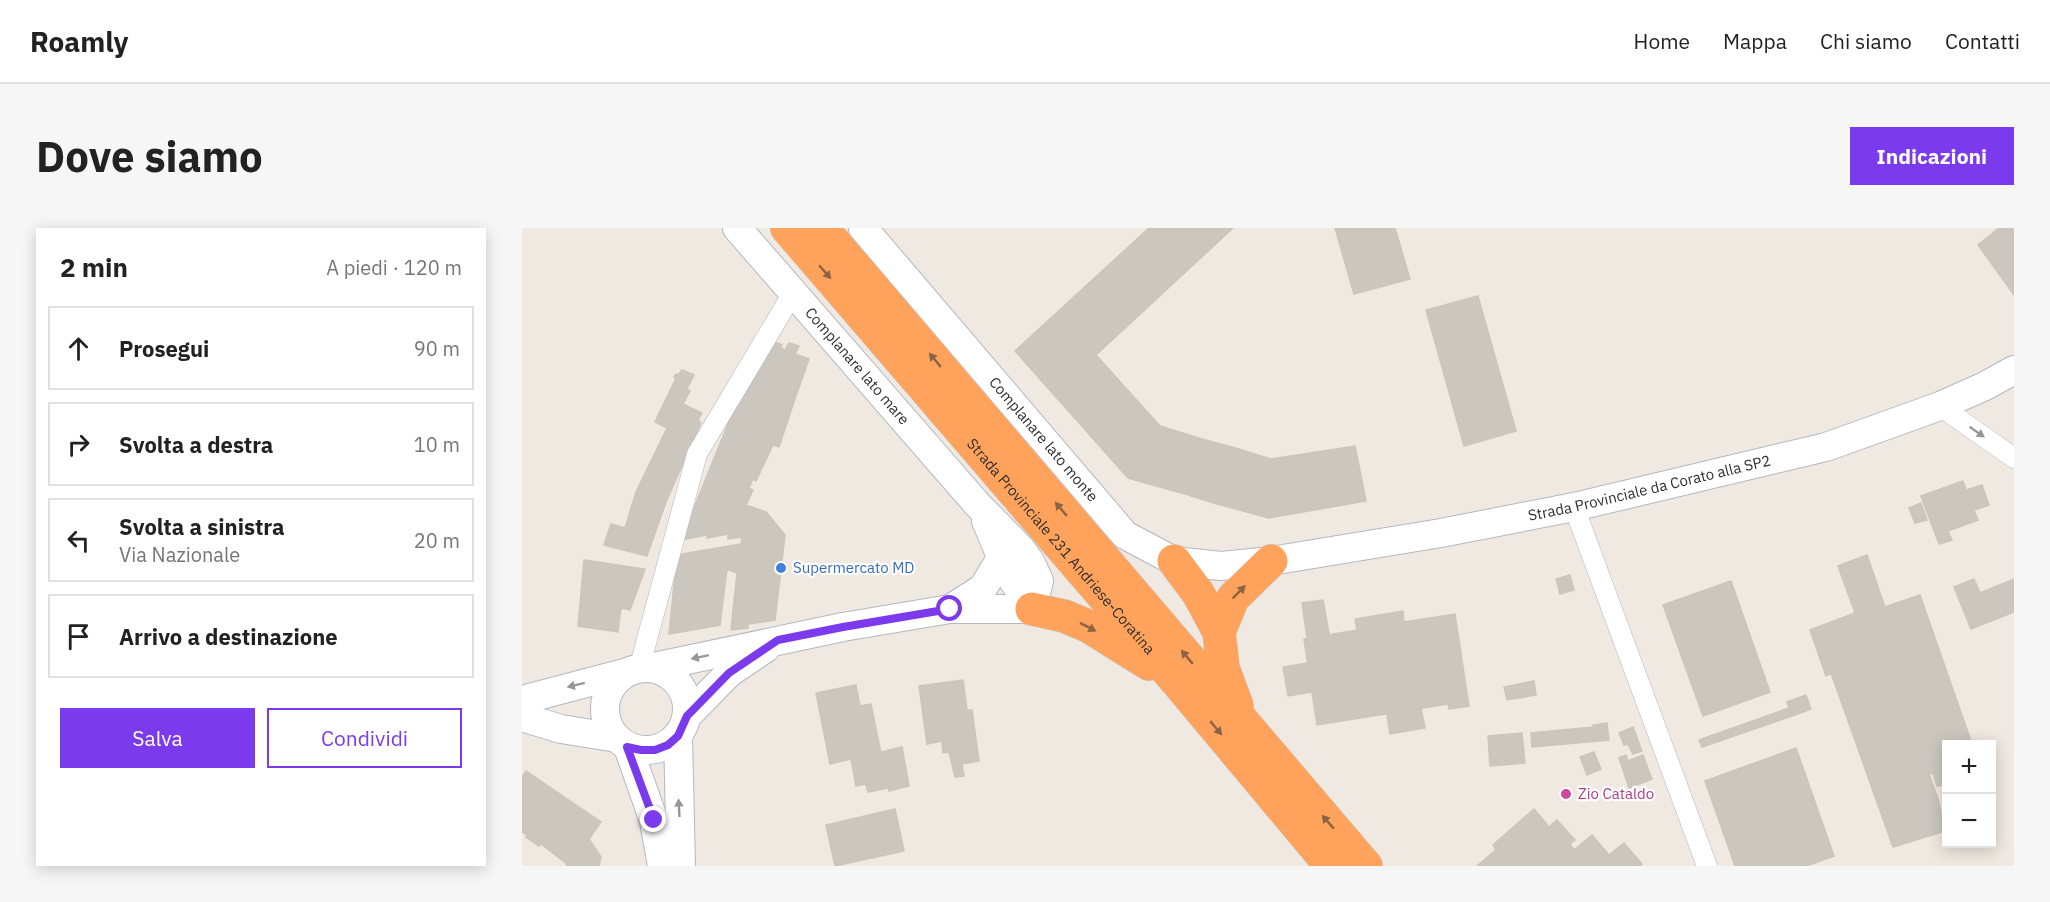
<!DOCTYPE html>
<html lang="it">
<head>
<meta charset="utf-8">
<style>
  body { margin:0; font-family:"IBM Plex Sans",sans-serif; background:#f6f6f6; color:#222 }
  .controls { position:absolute; right:18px; bottom:18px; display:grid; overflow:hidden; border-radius:0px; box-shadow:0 3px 15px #0003 }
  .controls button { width:54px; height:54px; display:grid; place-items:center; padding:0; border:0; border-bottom:2px solid #e0e0e0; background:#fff; color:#222; font:30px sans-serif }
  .stop { position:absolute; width:18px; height:18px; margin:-14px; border:4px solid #7c3aed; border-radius:50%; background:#fff }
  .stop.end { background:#7c3aed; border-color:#fff; box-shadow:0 2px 6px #0008 }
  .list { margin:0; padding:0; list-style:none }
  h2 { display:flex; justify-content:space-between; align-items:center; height:78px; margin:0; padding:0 24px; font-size:26px }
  h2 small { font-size:20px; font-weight:400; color:#767676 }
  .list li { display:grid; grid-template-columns:39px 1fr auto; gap:18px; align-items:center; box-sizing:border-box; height:84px; margin:0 12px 12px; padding:0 12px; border:2px solid #e0e0e0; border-radius:0px }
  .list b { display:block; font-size:22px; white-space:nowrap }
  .list p { margin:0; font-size:20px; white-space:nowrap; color:#767676 }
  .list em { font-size:20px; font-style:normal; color:#767676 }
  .actions { display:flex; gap:12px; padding:18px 24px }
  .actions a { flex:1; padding:14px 0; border:2px solid #7c3aed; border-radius:0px; text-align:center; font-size:21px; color:#7c3aed }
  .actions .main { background:#7c3aed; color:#fff }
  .icon { flex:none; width:33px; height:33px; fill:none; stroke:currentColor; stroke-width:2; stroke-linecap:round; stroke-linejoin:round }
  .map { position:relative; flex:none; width:1492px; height:638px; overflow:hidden; border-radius:0px }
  header { display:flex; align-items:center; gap:36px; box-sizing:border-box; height:84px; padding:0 30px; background:#fff; border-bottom:2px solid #e0e0e0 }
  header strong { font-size:28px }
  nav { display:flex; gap:33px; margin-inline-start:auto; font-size:21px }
  .intro { display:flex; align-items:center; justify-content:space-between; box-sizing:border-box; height:144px; padding:0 36px }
  h1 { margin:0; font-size:42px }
  .button { padding:15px 27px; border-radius:0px; background:#7c3aed; color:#fff; font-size:21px; font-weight:700 }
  main { display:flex; gap:36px; padding:0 36px }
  aside { flex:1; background:#fff; border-radius:0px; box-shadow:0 3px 15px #0003 }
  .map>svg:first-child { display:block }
  .building { fill:#cbc7bf; stroke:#cbc5ba; stroke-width:1.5 }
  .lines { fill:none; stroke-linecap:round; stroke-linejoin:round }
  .street-casing { stroke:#b4b7c1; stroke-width:21 }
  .secondary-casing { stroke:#b4b7c1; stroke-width:30 }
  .highway-casing { stroke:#c9c9c9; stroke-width:34 }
  .street { stroke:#fff; stroke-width:20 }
  .secondary { stroke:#fff; stroke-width:28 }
  .highway { stroke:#ffa35c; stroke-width:33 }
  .oneway { fill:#8c6343 }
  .oneway2 { fill:#969696 }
  .route { stroke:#7c3aed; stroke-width:8 }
  .shop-dot { fill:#3f7fe0; stroke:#fff; stroke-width:2 }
  .hotel-dot { fill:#d1479c; stroke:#fff; stroke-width:2 }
  .labels { text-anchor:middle; stroke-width:4.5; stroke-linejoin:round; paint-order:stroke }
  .street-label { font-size:15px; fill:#2e2e2e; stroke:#fff }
  .shop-label { font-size:15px; fill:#366cbe; stroke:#fff; text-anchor:start }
  .hotel-label { font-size:15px; fill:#b23c85; stroke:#fff; text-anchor:start }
</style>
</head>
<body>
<header>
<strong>Roamly</strong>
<nav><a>Home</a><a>Mappa</a><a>Chi siamo</a><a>Contatti</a></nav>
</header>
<div class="intro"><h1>Dove siamo</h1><a class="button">Indicazioni</a></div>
<main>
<aside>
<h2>2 min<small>A piedi · 120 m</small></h2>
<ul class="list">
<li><svg class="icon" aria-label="ahead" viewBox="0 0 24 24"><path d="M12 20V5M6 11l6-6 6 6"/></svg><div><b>Prosegui</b></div><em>90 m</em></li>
<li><svg class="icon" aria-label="right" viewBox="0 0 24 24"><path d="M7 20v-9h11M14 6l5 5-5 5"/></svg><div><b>Svolta a destra</b></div><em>10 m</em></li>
<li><svg class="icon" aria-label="left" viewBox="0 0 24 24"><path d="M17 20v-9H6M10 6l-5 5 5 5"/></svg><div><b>Svolta a sinistra</b><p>Via Nazionale</p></div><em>20 m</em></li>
<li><svg class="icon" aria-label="arrive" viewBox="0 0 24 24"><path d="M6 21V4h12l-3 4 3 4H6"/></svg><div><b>Arrivo a destinazione</b></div></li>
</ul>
<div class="actions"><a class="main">Salva</a><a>Condividi</a></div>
</aside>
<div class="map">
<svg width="1492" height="638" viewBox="0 0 1492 638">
  <rect width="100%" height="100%" fill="#efe9e1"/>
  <!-- building -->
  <path class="building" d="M627 0H711L574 127 638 198 680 211 663 266 606 250 493 123Z
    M813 0H873L888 51 832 66Z
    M1477 0H1492V67L1456 17Z
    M956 68 994 203 942 218 904 82Z
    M250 113 260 117 259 120 263 122 267 115 277 118 273 126 287 131 274 168 261 163 243 214 251 217 234 253 231 251 227 260 231 262 224 277 244 284 263 307 253 392 226 396V400L209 402 215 345 205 341 198 397 147 406 155 327 219 316 220 309 206 311V306L185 310V307L159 312 206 196Z
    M160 142 172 147 165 161 168 163 161 176 180 185 176 192 179 195 144 274 125 328 82 317 89 296 103 300 114 264 145 200 133 194 154 150 152 149 154 146 156 147Z
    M261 163 274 168 257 219 243 214Z
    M680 211 710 219 695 276 663 266Z
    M833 218 844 273 747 290 695 276 710 219 749 231Z
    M1441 253 1444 262 1460 257 1467 277 1452 282 1456 292 1426 303 1430 312 1417 316 1399 268Z
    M1399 275 1405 292 1393 295 1387 280Z
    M1345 327 1363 379 1398 367 1450 516H1424V557L1415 558 1411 545 1407 546 1416 571 1423 603 1371 619 1309 445 1304 448 1288 402 1333 385 1316 338Z
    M62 332 123 341 108 382 99 380 96 404 56 398Z
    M1048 347 1052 362 1038 366 1034 351Z
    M1452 351 1458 365 1492 351V384L1449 401 1432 359Z
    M1209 353 1248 464 1181 488 1141 377Z
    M801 372 807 406 785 410 780 375Z
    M881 383 882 394 933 386 947 478 927 481 926 476 795 497 782 411 835 402 833 391Z
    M785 435 790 464 766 468 761 439Z
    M441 452 445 482H450L457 533 440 536 442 548 433 549 427 524 421 525 420 513 405 516 397 458Z
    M1012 453 1014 467 985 472 982 459Z
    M334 457 338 478 349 476 366 560 346 564 344 556 334 558 329 531 308 536 294 465Z
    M1284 467 1289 481 1270 488 1265 474Z
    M899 480 903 500 868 506 865 486Z
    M1267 480 1270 488 1180 519 1177 512Z
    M1085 495 1087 512 1010 519 1009 505 1072 499 1071 497Z
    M1111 499 1120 523 1111 526 1106 516 1102 517 1097 505Z
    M1000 505 1003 535 968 538 966 508Z
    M380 519 387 558 367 563 359 524Z
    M1274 520 1312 628 1284 638H1213L1183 553Z
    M1072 524 1079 541 1065 547 1058 529Z
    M1104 527 1106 533 1121 527 1130 551 1107 560 1097 530Z
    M4 543 79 594 67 611 79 629 77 638H44L45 636 19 616 17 618 4 609 5 607 0 604V549Z
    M373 581 382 623 313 638 304 597Z
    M1012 581 1027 599 1035 592 1053 612 1048 616 1052 622 1070 607 1087 627 1102 615 1120 636 1118 638H955L974 622 971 617Z"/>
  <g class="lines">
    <!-- street casing -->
    <g class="street-casing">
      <path id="street" d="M1418 178 1492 230
        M1052 279 1185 638
        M117 441 175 226 271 65"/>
    </g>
    <!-- secondary casing -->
    <g class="secondary-casing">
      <g id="secondary">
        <path id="s1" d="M215 0 455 276 499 321 509 335 517 353 510 381"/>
        <path id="s2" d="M341 0 603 307 652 333 699 338 749 333 919 305 1052 279 1304 219 1418 178 1463 158 1492 142"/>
        <path d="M464 293 486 345 510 381"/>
        <path d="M428 381 461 360 479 330"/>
        <circle cx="124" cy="481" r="41"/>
        <path d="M127 440 321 399 428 381H510"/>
        <path d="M0 472 106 444"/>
        <path d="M165 488 207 445 244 420"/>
        <path d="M0 489 39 501 95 510"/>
        <path d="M156 508 159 638"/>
        <path d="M106 519 132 593 140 638"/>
      </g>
    </g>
    <!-- highway casing -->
    <g class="highway-casing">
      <g id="highway">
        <path id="s3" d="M265 0 656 455 809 638"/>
        <path d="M300 0 844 638"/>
        <path d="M652 333 676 365 697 404"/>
        <path d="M510 381 542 388 566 398 627 436"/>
        <path d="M715 478 701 440 697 404 711 370 749 333"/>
      </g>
    </g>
    <!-- street -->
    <use href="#street" class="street"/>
    <!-- secondary -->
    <use href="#secondary" class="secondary"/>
    <!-- highway -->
    <use href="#highway" class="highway"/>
  </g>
  <!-- one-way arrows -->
  <defs><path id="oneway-solid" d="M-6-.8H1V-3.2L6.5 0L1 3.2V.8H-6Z" transform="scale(1.5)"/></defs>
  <g class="oneway">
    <use href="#oneway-solid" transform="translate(303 44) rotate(49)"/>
    <use href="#oneway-solid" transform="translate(413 132) rotate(-130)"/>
    <use href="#oneway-solid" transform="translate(539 281) rotate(-130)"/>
    <use href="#oneway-solid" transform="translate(717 364) rotate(-45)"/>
    <use href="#oneway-solid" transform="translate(566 399) rotate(27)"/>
    <use href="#oneway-solid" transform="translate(665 429) rotate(-130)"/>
    <use href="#oneway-solid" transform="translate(694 500) rotate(50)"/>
    <use href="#oneway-solid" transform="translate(806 594) rotate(-131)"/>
  </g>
  <g class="oneway2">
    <use href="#oneway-solid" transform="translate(1455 204) rotate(35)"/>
    <use href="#oneway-solid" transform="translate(178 429) rotate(168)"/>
    <use href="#oneway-solid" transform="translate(54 457) rotate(166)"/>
    <use href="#oneway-solid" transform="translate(157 580) rotate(-93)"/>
  </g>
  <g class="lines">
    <!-- route -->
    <path class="route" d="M132 592 105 519 119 522H133L146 517 156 508 165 488 207 445 256 412 321 399 428 381"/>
  </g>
  <!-- markers -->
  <circle class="shop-dot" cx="259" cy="340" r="6"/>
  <circle class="hotel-dot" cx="1044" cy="566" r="6"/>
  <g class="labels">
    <!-- street labels -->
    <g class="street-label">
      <text dy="5" stroke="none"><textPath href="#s1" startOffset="183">Complanare lato mare</textPath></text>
      <text dy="5" stroke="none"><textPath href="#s2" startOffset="278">Complanare lato monte</textPath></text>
      <text dy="5" stroke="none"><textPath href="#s2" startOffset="942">Strada Provinciale da Corato alla SP2</textPath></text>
      <text dy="5" stroke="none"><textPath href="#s3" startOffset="420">Strada Provinciale 231 Andriese-Coratina</textPath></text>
    </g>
    <!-- shop labels -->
    <g class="shop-label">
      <text x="271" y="345">Supermercato MD</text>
    </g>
    <!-- hotel labels -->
    <g class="hotel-label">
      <text x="1056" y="571">Zio Cataldo</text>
    </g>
  </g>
</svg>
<div class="controls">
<button>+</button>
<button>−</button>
</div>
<div class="stop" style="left:428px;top:381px"></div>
<div class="stop end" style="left:132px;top:592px"></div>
</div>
</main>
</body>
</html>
